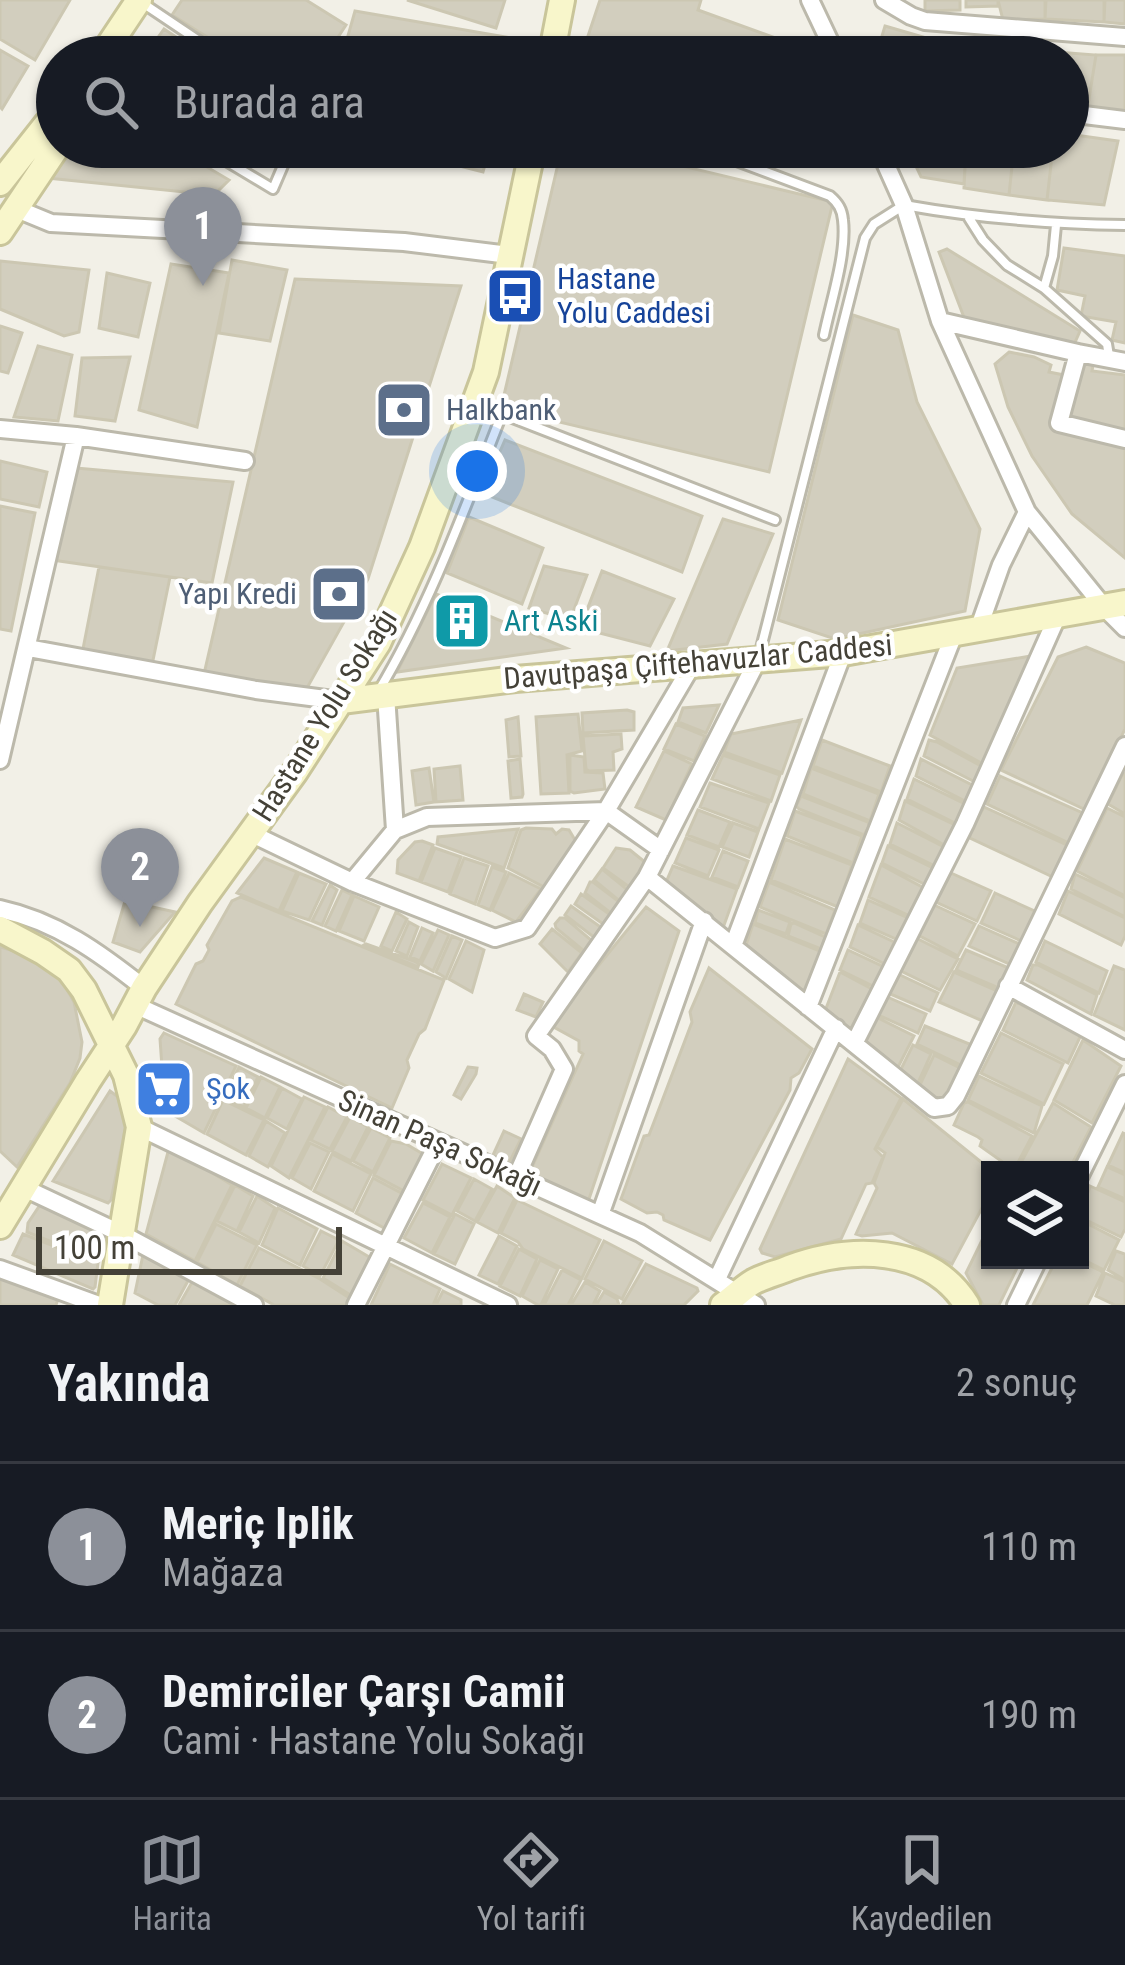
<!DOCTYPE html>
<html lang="tr">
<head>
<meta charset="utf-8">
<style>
  body { margin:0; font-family:"Roboto Condensed",sans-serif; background:#242831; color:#f1f3f6 }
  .controls { position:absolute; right:36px; bottom:36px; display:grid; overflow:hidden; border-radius:0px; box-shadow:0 3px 9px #0004 }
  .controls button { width:108px; height:108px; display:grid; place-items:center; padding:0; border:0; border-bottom:3px solid #363941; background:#171b24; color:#f1f3f6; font:60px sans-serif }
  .scale { position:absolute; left:36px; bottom:30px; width:306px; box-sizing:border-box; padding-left:12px; border:6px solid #444137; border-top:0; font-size:33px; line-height:42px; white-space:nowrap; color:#444137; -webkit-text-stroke:9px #fff; paint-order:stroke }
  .you { position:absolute; left:477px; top:471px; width:42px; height:42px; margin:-30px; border:9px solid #fff; border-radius:50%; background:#1a73e8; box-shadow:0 0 0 18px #1a73e833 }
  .badge { display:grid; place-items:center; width:78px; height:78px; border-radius:50%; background:#8c9099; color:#fff; font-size:39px; font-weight:700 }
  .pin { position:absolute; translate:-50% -99px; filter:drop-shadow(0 3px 6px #0008) }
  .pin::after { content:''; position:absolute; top:63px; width:42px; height:36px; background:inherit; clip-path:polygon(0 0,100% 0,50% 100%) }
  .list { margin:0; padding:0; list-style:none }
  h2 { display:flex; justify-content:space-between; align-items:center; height:156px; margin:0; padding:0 48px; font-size:51px }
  h2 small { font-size:39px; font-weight:400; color:#9ea1a6 }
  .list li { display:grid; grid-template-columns:78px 1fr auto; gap:36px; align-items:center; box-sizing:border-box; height:168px; padding:0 48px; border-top:3px solid #363941 }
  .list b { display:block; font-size:45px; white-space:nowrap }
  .list p { margin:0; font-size:39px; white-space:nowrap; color:#9ea1a6 }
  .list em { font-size:39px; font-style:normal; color:#9ea1a6 }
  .icon { flex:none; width:66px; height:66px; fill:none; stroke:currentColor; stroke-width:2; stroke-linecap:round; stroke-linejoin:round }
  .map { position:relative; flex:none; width:1125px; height:1305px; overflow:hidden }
  .search { position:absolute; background:#171b24; box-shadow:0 3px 9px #0004; left:36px; right:36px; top:36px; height:132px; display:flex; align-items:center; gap:30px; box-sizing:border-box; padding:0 42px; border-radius:66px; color:#9ea1a6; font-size:45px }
  .sheet { height:492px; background:#171b24 }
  nav { display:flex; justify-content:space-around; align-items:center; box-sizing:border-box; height:168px; border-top:3px solid #363941; background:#171b24; font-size:33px; color:#9ea1a6 }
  nav a { display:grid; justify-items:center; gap:6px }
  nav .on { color:#8c9099 }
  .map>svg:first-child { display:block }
  .building { fill:#d2cebe; stroke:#ccc7b2; stroke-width:3 }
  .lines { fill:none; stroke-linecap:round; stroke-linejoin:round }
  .lane-casing { stroke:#bcb9ab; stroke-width:14 }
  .street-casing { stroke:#bcb9ab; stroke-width:22 }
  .secondary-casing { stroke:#c9c59a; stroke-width:30 }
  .lane { stroke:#fff; stroke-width:8 }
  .street { stroke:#fff; stroke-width:16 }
  .secondary { stroke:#f8f6cb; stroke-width:24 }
  .labels { text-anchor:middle; stroke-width:9; stroke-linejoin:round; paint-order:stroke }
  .transit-label { font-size:30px; fill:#164399; stroke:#fff; text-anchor:start }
  .service-label { font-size:30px; fill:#4e5e75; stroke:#fff; text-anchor:start }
  .culture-label { font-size:30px; fill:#0d838f; stroke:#fff; text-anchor:start }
  .street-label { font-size:30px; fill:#444137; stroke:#fff }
  .shop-label { font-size:30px; fill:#366cbe; stroke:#fff; text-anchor:start }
</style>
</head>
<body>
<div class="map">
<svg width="1125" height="1305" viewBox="0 0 1125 1305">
  <rect width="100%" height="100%" fill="#f2f0e7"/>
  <!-- building -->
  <path class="building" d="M0 0H70L35 60 0 39Z
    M182 0H306L346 25 325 57H239L172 15Z
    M407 0H505L496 28Z
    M600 0H701L698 10 809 50 806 57H581Z
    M925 0H960V10L925 11Z
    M966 0H998V6L966 7Z
    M998 0H1045V19L1003 20Z
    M1046 0H1104V22L1045 19Z
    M1105 0H1125V24L1104 22Z
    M355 11 517 39 513 57H342Z
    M885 26 930 39 925 57H861L879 46Z
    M164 29 206 57H144Z
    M935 42 986 44V57H935Z
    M991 44 1031 50V57H988Z
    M0 50 28 66 2 109 0 107Z
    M1031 50 1096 55 1087 111 1068 108V57H1031Z
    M1096 55H1125V116L1087 111Z
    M1068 134 1118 141 1104 205 1047 200 1053 147H1068Z
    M69 147H173L229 180 214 195 47 178Z
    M226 147H268L255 166Z
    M384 147H490L483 172Z
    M562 147H624L623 152 833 202 769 472 501 408Z
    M907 147H966L964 184 921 177Z
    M966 147H1014L1009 195 964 188Z
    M1014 147H1053L1047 200 1009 195Z
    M1064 248 1125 256V343L1112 340 1116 322 1081 316 1085 296 1057 290Z
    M947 249 1080 331 1072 349 965 320 939 252Z
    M232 260 287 270 270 341 219 333Z
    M0 261 89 270 79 332 64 336 0 309Z
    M171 264 229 273 197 427 139 410Z
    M107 273 150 283 138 337 99 328Z
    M295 279 461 286 368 579 307 688 204 674Z
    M853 315 898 330 917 402 980 529 965 611 835 639 778 620Z
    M0 326 22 333 8 373 0 371Z
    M38 346 72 355 58 421 14 417Z
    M1009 352 1034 357 1051 365 1049 372 1064 375 1055 427 1125 443V558L1072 514 1032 456 1008 407 995 364Z
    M130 357 115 421 75 416 82 358Z
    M1081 357 1094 360 1092 371 1125 375V433L1065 418Z
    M505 440 702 516 682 572 482 493Z
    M0 461 47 472 39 507 0 499Z
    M76 468 233 482 212 583 52 560Z
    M0 506 35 513 11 631 0 629Z
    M469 517 543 548 522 604 447 573Z
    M723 519 773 534 727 644 667 651Z
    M544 566 587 575 570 620 529 608Z
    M99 567 170 577 152 665 82 654Z
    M602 571 674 599 650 646 580 628Z
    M436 594 566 648 397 672Z
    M1086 647 1125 663V729L1086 810 1001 770 1058 657Z
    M1031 656 985 765 930 735 957 668Z
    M719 705 706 733 678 722 683 708Z
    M627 710 634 712V730L583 733 582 713Z
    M578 714 582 751 567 755 569 793 541 794 536 717Z
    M518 717 521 756 509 757 506 720Z
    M801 720 782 773 724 752 731 734Z
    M676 724 705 736 694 761 664 749Z
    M621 734 622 749 613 752 614 770 589 771 586 769 583 736Z
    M822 740 890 766 881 792 813 766Z
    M929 740 937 742 983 767 975 782 924 756Z
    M664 751 692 764 666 820 636 807Z
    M570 755 584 757 585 772 603 773 605 789 574 793 570 791Z
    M723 755 780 775 771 801 712 779Z
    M520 759 523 794 522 797 511 798 508 761Z
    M921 759 974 786 967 802 916 776Z
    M460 766 463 800 436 802 434 769Z
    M429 768 434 802 416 805 412 771Z
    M811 768 879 794 870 821 803 794Z
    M1123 773 1125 774V814L1108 804Z
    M1000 776 1085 814 1071 844 987 804Z
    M914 779 965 804 957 824 907 799Z
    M710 783 769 803 759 829 700 807Z
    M801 796 868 822 869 826 864 835 799 809 796 806Z
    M905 801 955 825 946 846 899 820Z
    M984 807 1069 846 1055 878 970 838V832Z
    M1107 808 1125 817V896L1077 871Z
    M698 810 730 822 719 847 687 835Z
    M795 811 862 836 853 863 787 836Z
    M733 823 758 832 749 857 722 847Z
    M897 823 944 847 935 866 890 844Z
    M526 828 552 829 556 834 562 829 569 830 578 845 544 887 508 868 521 830Z
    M518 829 504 868 437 844 438 837Z
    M686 838 719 850 708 876 675 863Z
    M785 839 852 865 838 907 771 880Z
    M422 841 433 845 419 881 397 873 398 860 415 842Z
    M888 846 933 868 926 885 882 863Z
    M435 848 461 857 448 892 421 882Z
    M616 848 630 850 646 863 632 889 603 868Z
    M723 851 748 861 738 887 712 877Z
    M264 858 297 872 279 911 237 893Z
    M464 858 488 866 475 904 450 894Z
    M881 865 924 888 910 916 869 897Z
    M673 866 737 889 723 928 664 887Z
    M492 867 506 872 490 910 478 905Z
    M602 869 629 891 622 903 594 880Z
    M299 873 326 884 309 920 282 911Z
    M509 873 541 889 516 922 492 910Z
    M951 873 991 891 977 921 936 902Z
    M1075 874 1125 898V917L1071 889Z
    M590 882H593L622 904 612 914 585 893Z
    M769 882 835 910 826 934 760 907Z
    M330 885 337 890 322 925 312 921Z
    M342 890 352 895 336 931 325 926Z
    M1068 891 1125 918V936L1121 945 1059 914Z
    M995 893 1039 913 1026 943 981 923Z
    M581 894 612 916 606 926 575 904Z
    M354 896 379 907 364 941 339 931Z
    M241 897 444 980 425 1029 419 1034 407 1060 409 1068 392 1108 176 1004 196 964 203 961 209 950 207 945 232 901Z
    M868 900 908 918 896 939 860 923Z
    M125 901 175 912 140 952 113 942Z
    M934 905 975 924 958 956 918 935Z
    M571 906 602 928 595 938 565 915Z
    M646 907 679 931 588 1202 529 1174 583 1054 579 1051V1041L550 1025Z
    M758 910 790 922 786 934 755 923Z
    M396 912 407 919 392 951 381 946Z
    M560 918H565L591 940 584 951 556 928 555 924Z
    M409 922 418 927 407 956 396 951Z
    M794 923 825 937 821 949 788 936 791 924Z
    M753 924 820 951 805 995 744 951Z
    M858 925 894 942 885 964 850 947Z
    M979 926 1024 946 1014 966 969 946Z
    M422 928 433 933 420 961 410 957Z
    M552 929 582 953 568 972 540 944Z
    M438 930 449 935 433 971 421 964Z
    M452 936 462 940 446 978 436 972Z
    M916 938 958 959 940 990 899 970Z
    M466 941 484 950 472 992 449 979Z
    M1045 941 1107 971 1099 993 1036 962Z
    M366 944 414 961 419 964 418 967 364 945Z
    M0 947 21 953 48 967 64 984 74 1002 82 1042 80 1058 70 1083 17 1167 0 1151Z
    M848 950 884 967 873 986 840 970Z
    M966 950 1011 969 1001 989 956 970Z
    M1033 965H1038L1097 995 1091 1014 1027 980Z
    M1114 966 1125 970V1030L1094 1015Z
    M709 968 812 1049 799 1073 791 1078 790 1090 710 1240 664 1220 663 1215 657 1212 647 1213 621 1199 644 1136 649 1135 662 1101 692 1022 690 1012Z
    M840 972 872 989 850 1030 825 1011Z
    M954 972 1000 992 985 1022 939 1002Z
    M898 974 938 993 930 1011 888 993Z
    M524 994 543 1002 536 1017 517 1010Z
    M885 996 926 1014 918 1033 876 1014Z
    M1016 1002 1081 1035 1068 1063 1003 1030Z
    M874 1016 914 1036 896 1071 861 1040Z
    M925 1026 972 1045 963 1066 917 1044Z
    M164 1033 236 1066 204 1133 165 1110 160 1039Z
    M1001 1033 1063 1064 1044 1104 981 1073Z
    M1083 1040 1121 1066 1092 1123 1054 1100Z
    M913 1045 931 1054 916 1087 899 1073Z
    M934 1055 962 1069 947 1097 939 1100 918 1089Z
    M848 1059 901 1098 875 1149 883 1157 872 1183 866 1184 841 1239 775 1257 762 1253 760 1249Z
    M239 1067 258 1077 244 1107 224 1098Z
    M468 1067 477 1068 476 1074 461 1099 454 1095Z
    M979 1076 1042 1106 1034 1133 968 1100Z
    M261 1077 280 1087 265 1118 246 1108Z
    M282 1088 302 1099 287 1129 267 1118Z
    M110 1091 125 1102 127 1120 111 1200 108 1203 53 1181Z
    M304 1097 325 1107 289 1178 271 1166Z
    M903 1099 991 1170 990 1193 952 1264 892 1233 862 1236 856 1234 877 1188 874 1183 885 1153 877 1147Z
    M223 1100 264 1120 246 1155 207 1134Z
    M968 1102 1032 1136 1014 1170 980 1146 982 1140 978 1137 954 1125 964 1103Z
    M1053 1103 1091 1127 1069 1170H1017Z
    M328 1107 347 1117 330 1149 311 1140Z
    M350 1117 368 1127 351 1161 332 1151Z
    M266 1121 285 1133 268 1167 249 1156Z
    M371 1128 390 1138 373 1172 353 1161Z
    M504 1131 521 1139 509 1163 493 1155Z
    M1123 1133 1125 1134V1173L1108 1165Z
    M391 1141 406 1144 423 1154 404 1191 374 1175Z
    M310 1143 329 1152 311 1189 292 1178Z
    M168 1152 182 1154 232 1185 195 1261 146 1234Z
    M332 1154 371 1174 353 1211 314 1191Z
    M442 1164 471 1178 452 1215 423 1200Z
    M1107 1167 1125 1175V1199L1098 1187Z
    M373 1178 403 1194 386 1229 356 1213Z
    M474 1179 492 1189 475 1221 457 1211Z
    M235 1185 253 1196 237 1231 217 1221Z
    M497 1186 515 1198 498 1233 477 1222Z
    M1090 1186 1125 1202V1229L1121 1237 1080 1217Z
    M257 1196 275 1208 259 1243 239 1232Z
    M517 1200 600 1240 582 1278 523 1249 518 1242 501 1233Z
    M42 1202 105 1232 106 1239 99 1261 27 1232 28 1223Z
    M423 1203 450 1217 432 1253 404 1238Z
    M278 1208 317 1229 300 1265 262 1245Z
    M455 1214 474 1224 455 1264 434 1254Z
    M1080 1220 1119 1240 1104 1270 1080 1258Z
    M216 1224 257 1245 237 1285 197 1262Z
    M990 1224V1260H1021L999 1305H983L966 1273Z
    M321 1231 339 1240 320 1276 303 1266Z
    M23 1234 98 1263 95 1287 93 1289 13 1255Z
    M499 1236 517 1246 498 1284 479 1275Z
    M342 1241 371 1258 352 1296 323 1278Z
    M604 1241 642 1261 622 1299 585 1279Z
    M259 1248 320 1279 351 1299 348 1305H274L240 1286Z
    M519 1249 537 1259 520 1296 500 1286Z
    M144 1250 191 1275 175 1305H158L135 1293Z
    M1116 1251 1125 1254V1280L1108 1270Z
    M540 1260 558 1269 541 1305H538L522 1296Z
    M1056 1260H1078L1101 1271 1103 1273 1087 1305H1033Z
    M390 1264 440 1289 433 1305H371Z
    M646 1264 697 1288 698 1291 684 1305H622Z
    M562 1270 581 1280 568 1305H544Z
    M0 1273 58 1299 56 1305H0Z
    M1105 1273 1125 1282V1305H1115L1096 1296Z
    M195 1277 232 1298 229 1305H179Z
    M585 1282 600 1291 593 1305H571Z
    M443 1291 461 1300V1305H436Z
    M604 1292 617 1299 619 1305H596Z"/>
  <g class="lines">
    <!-- lane casing -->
    <g class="lane-casing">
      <path id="lane" d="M144 4 223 57
        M203 147 273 189 291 147
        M699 147 830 196C838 203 842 209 843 220 847 254 831 301 824 335
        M969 218 983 240 1007 265 1044 288 1107 344 1109 356
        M1044 288 1053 256 1056 225
        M759 656 865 238 874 224 904 205C977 218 1050 224 1125 225
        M378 692C430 605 465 508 502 414L775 520"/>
    </g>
    <!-- street casing -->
    <g class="street-casing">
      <path id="street" d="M810 0 837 57
        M884 0 911 16 925 21 1125 37
        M1068 113 1125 120
        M878 147 904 205 940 321 1027 512 1104 607 1125 628
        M17 209 51 223 404 242 509 255
        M940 321 1078 353
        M1125 362 1078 353 1059 423 1125 439
        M0 429 76 436 245 461
        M978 630 1001 565 1027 512
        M28 648 256 690 341 701
        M386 695 395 830
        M0 760 76 436
        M250 833 352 882 495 938 527 928 606 811 691 667
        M647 877 934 1108 948 1106 956 1096 1125 746
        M352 882 395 830 427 817 606 811 661 850
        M0 909C56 921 100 953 144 988
        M733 946 843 653
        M1008 986 1125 1050
        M135 1005 640 1233 756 1305
        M808 1007 954 634
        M855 1042 965 824 1057 617
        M139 1127 508 1305
        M1080 1175 1125 1084
        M516 1178 564 1069 552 1049 536 1036 647 877 757 661
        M22 1187 122 1234 254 1305
        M600 1215 704 921
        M0 1269 99 1305
        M717 1279 836 1028
        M356 1305 438 1143
        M1016 1305 1038 1260"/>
    </g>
    <!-- secondary casing -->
    <g class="secondary-casing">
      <path id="secondary" d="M101 57 139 0
        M551 57 562 0
        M0 183 57 111
        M0 232 57 147
        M341 701 515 679 843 653 1125 603
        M0 929 43 952 69 970 84 990 126 1075 139 1127 110 1305
        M0 1226 88 1081 124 1026 144 988 200 903 295 772 378 643 422 547 486 372 533 147
        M723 1305C733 1298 743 1288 753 1282 764 1276 777 1273 789 1268 849 1246 929 1244 967 1305"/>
    </g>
    <!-- lane -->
    <use href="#lane" class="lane"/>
    <!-- street -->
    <use href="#street" class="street"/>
    <!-- secondary -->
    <use href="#secondary" class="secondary"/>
  </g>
  <!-- icons -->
  <defs>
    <g id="bus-square" transform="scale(3)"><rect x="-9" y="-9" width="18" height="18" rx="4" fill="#1a4fb4" stroke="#fff"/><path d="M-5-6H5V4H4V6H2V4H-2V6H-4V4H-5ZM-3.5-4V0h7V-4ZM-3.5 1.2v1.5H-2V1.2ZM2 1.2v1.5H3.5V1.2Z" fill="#fff"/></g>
    <g id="bank-square" transform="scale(3)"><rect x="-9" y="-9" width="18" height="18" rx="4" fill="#5c6f8a" stroke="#fff"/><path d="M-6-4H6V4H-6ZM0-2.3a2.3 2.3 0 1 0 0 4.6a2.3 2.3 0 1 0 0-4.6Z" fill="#fff"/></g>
    <g id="building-square" transform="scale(3)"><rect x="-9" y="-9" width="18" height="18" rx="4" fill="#0f9aa8" stroke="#fff"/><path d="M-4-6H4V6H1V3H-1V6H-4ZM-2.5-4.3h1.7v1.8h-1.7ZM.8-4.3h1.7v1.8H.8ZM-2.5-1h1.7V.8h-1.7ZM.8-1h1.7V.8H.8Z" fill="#fff"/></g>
    <g id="supermarket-square" transform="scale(3)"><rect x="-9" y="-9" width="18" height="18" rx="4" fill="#3f7fe0" stroke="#fff"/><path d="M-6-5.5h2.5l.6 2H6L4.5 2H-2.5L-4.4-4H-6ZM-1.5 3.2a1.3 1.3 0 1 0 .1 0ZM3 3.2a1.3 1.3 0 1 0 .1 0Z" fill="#fff"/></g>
  </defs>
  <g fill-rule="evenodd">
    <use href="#bus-square" x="515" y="296"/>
    <use href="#bank-square" x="404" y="410"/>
    <use href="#bank-square" x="339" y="594"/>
    <use href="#building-square" x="462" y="621"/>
    <use href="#supermarket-square" x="164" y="1089"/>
  </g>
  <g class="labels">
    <!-- transit labels -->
    <g class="transit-label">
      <text x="557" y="289">Hastane<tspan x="557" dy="34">Yolu Caddesi</tspan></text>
    </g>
    <!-- service labels -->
    <g class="service-label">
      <text x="446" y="420">Halkbank</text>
      <text x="297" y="604" text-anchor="end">Yapı Kredi</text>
    </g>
    <!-- culture labels -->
    <g class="culture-label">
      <text x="504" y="631">Art Aski</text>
    </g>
    <!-- street labels -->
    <g class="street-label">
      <text transform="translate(698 662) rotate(-5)" y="10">Davutpaşa Çiftehavuzlar Caddesi</text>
      <text transform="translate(325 715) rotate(-58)" y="10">Hastane Yolu Sokağı</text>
      <text transform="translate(440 1143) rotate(24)" y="10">Sinan Paşa Sokağı</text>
    </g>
    <!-- shop labels -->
    <g class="shop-label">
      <text x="206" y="1099">Şok</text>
    </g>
  </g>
</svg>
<div class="controls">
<button><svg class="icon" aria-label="layers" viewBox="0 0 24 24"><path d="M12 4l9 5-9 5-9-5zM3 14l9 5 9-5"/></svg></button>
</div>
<div class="scale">100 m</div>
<div class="you"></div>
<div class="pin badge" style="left:203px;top:286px">1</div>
<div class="pin badge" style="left:140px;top:927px">2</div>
<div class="search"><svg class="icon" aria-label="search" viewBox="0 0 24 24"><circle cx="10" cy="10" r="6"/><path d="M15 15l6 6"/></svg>Burada ara</div>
</div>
<section class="sheet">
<h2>Yakında<small>2 sonuç</small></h2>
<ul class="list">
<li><span class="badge">1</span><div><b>Meriç Iplik</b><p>Mağaza</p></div><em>110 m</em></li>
<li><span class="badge">2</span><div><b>Demirciler Çarşı Camii</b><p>Cami · Hastane Yolu Sokağı</p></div><em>190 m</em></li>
</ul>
</section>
<nav>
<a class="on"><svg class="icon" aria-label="map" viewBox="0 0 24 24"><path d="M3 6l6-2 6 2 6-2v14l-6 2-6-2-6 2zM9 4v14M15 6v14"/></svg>Harita</a>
<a><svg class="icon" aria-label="directions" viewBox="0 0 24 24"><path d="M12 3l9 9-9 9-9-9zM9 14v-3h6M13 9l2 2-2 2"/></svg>Yol tarifi</a>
<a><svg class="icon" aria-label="saved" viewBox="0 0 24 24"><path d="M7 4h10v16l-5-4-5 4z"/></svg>Kaydedilen</a>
</nav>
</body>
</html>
